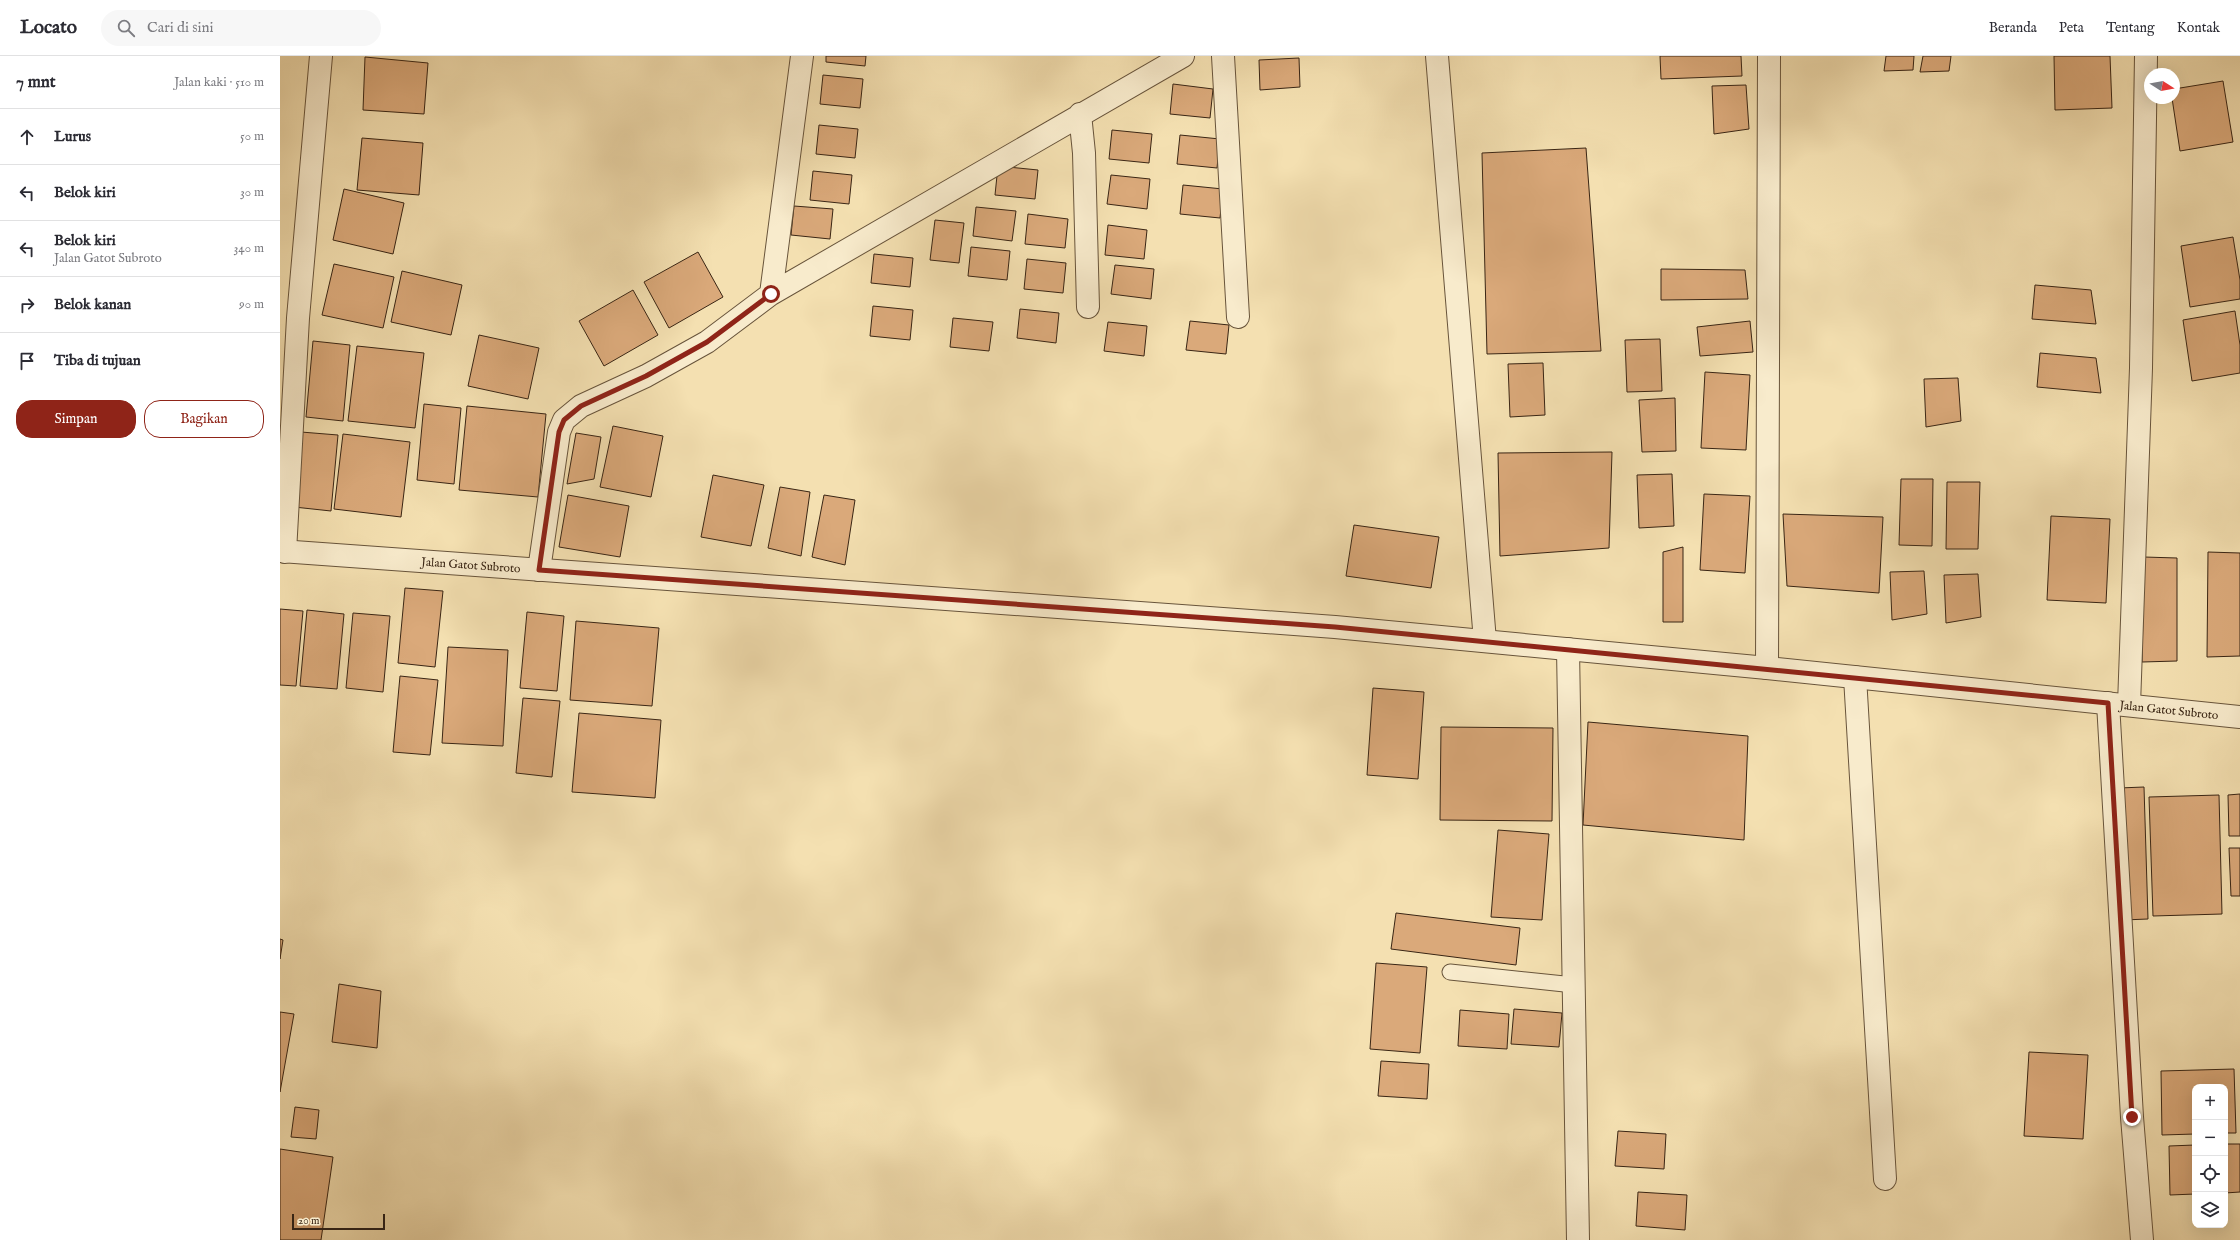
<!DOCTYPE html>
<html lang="id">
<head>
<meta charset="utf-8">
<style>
  body { margin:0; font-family:"IM FELL English",serif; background:#f7f7f7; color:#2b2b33 }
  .controls { position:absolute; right:12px; bottom:12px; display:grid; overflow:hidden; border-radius:8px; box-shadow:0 4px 16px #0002 }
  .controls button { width:36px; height:36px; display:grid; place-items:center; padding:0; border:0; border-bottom:1px solid #e1e1e2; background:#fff; color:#2b2b33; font:20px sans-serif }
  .compass { position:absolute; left:1864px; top:12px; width:36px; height:36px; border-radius:50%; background:#fff; box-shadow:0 4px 16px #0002; rotate:101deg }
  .scale { position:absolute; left:12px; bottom:10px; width:93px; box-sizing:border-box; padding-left:4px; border:2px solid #392514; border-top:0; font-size:11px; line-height:14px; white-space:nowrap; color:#392514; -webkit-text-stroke:3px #f8ebcc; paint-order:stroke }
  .stop { position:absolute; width:12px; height:12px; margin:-9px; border:3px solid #8f2418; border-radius:50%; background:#fff }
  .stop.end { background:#8f2418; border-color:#fff; box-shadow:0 1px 4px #0008 }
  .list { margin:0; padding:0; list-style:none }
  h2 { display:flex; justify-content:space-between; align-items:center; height:52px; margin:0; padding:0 16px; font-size:17px }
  h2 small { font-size:13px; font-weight:400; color:#7c7c81 }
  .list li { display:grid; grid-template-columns:26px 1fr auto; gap:12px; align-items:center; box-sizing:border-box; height:56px; padding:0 16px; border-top:1px solid #e1e1e2 }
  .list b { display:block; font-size:15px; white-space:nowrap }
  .list p { margin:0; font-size:13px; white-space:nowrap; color:#7c7c81 }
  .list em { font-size:13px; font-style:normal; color:#7c7c81 }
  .actions { display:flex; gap:8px; padding:12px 16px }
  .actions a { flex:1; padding:9px 0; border:1px solid #8f2418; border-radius:16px; text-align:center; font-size:14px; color:#8f2418 }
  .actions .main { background:#8f2418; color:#fff }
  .icon { flex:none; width:22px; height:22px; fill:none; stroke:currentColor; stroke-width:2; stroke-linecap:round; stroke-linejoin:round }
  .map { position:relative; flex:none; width:1960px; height:1184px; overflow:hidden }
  header { display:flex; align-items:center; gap:24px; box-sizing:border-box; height:56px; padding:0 20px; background:#fff; border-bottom:1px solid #e1e1e2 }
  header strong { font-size:19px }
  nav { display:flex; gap:22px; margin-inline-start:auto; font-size:14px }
  .search { width:280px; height:36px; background:#f7f7f7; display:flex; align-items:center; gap:10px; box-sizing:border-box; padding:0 14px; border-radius:22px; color:#7c7c81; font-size:15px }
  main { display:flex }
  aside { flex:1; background:#fff }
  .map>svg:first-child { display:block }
  .building { fill:#daa97a; stroke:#392514 }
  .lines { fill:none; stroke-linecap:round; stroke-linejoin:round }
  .service-casing { stroke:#68543b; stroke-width:17 }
  .minor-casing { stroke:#68543b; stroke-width:24 }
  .tertiary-casing { stroke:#68543b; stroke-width:24 }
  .service { stroke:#f8ebcc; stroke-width:15 }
  .minor { stroke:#f8ebcc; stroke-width:22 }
  .tertiary { stroke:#f8ebcc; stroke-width:22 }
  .route { stroke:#8f2418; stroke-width:5 }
  .labels { text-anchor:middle; stroke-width:3.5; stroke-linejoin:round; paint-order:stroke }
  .street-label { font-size:12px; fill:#392514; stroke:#f8ebcc }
</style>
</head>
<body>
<header>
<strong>Locato</strong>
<div class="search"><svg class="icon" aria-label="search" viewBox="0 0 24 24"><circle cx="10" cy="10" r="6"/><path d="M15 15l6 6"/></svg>Cari di sini</div>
<nav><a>Beranda</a><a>Peta</a><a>Tentang</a><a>Kontak</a></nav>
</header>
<main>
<aside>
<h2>7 mnt<small>Jalan kaki · 510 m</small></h2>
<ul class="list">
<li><svg class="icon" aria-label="ahead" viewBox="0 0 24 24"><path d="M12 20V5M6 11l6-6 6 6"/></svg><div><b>Lurus</b></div><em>50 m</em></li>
<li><svg class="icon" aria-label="left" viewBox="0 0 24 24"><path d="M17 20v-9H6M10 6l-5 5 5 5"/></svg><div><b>Belok kiri</b></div><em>30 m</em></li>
<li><svg class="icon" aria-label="left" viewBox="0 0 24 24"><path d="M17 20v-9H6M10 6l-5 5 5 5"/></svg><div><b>Belok kiri</b><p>Jalan Gatot Subroto</p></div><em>340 m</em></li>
<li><svg class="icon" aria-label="right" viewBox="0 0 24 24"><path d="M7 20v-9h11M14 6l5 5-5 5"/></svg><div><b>Belok kanan</b></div><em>90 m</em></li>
<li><svg class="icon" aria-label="arrive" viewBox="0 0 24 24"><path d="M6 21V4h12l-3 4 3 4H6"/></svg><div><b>Tiba di tujuan</b></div></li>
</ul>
<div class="actions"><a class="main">Simpan</a><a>Bagikan</a></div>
</aside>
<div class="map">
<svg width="1960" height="1184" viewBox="0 0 1960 1184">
  <rect width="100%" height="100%" fill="#f4e0b1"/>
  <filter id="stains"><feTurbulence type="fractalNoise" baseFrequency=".005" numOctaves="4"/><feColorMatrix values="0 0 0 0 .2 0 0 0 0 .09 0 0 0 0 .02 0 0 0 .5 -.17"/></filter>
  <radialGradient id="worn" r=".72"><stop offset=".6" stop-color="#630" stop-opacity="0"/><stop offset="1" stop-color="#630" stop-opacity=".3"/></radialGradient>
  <!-- building -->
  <path class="building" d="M546 0H586L585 10 546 6Z
    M1380 0H1461L1462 20 1381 23Z
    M1606 0H1634L1633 14 1604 15Z
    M1643 0H1671L1669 15 1640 16Z
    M1774 0H1830L1832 52 1775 54Z
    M85 1 148 7 144 58 83 54Z
    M1019 2 1020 31 980 34 979 4Z
    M543 19 583 23 580 52 540 48Z
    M1943 25 1953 86 1900 95 1892 42H1894V33Z
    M893 28 933 33 930 62 890 58Z
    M1466 29 1469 73 1434 78 1432 30Z
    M539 69 578 73 575 102 536 98Z
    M832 74 872 78 869 107 829 103Z
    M900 79 940 83 937 112 897 108Z
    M82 82 143 87 139 139 77 134Z
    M1306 92 1321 295 1207 298 1202 97Z
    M718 110 758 114 755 143 715 139Z
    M533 115 572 119 569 148 530 144Z
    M831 119 870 123 867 153 827 148Z
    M903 129 943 133 940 162 900 158Z
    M64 133 124 147 113 198 53 184Z
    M514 150 553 153 550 183 511 179Z
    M696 151 736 155 732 185 693 180Z
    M748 158 788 163 785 192 745 188Z
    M655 164 684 167 679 207 650 204Z
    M828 169 867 174 864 203 825 199Z
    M1953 181 1960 224V243L1910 251 1901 190Z
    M691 191 730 195 727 224 688 220Z
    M418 196 443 241 389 272 364 226Z
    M594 198 633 202 630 231 591 227Z
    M747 203 786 207 783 237 744 233Z
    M54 208 114 221 103 272 42 259Z
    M835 209 874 213 871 243 831 238Z
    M1381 213 1465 214 1468 243 1381 244Z
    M122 215 182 229 171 279 111 266Z
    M1755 229 1811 234 1816 268 1752 263Z
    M353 234 378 279 324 310 299 265Z
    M593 250 633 254 630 284 590 280Z
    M740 253 779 257 776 287 737 282Z
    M1955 255 1960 289V317L1912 325 1903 264Z
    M673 262 713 266 709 295 670 291Z
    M910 265 949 269 946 298 906 294Z
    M1470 265 1473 296 1420 300 1417 271Z
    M828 266 867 270 864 300 824 295Z
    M199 279 259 292 248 343 188 330Z
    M1380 283 1382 335 1347 336 1345 284Z
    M33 285 70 289 63 365 26 361Z
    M77 290 144 297 135 372 68 365Z
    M1760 297 1816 302 1821 337 1757 331Z
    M1263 307 1265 359 1230 361 1228 308Z
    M1425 316 1470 319 1466 394 1421 392Z
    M1678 322 1681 365 1646 371 1644 323Z
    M1395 342 1396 395 1362 396 1359 344Z
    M144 348 181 352 174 428 137 424Z
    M187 350 266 358 258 441 179 434Z
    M333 370 383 380 371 441 320 431Z
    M21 376 58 379 51 455 14 451Z
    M296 377 321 381 314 423 287 428Z
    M63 378 130 386 121 461 54 453Z
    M1332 396 1329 492 1220 500 1218 397Z
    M1392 418 1394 470 1359 472 1357 419Z
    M433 419 484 429 471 490 421 481Z
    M1621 423H1653L1652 490 1619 489Z
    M1667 426H1700L1698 493H1666Z
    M500 431 530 436 521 500 488 492Z
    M1424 438 1470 440 1465 517 1420 514Z
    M288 439 349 450 340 501 279 491Z
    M544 439 575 444 565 509 532 501Z
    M1503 458 1603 461 1599 537 1507 530Z
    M1771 460 1830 463 1826 547 1767 544Z
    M1074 469 1159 481 1151 532 1066 520Z
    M1403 491V566H1383V496Z
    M1928 496 1960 497V600L1927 601Z
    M1864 501 1897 502V605L1862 606Z
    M1644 515 1647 558 1612 564 1610 516Z
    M1698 518 1701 561 1666 567 1664 519Z
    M125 532 163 535 155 611 118 607Z
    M0 553 23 555 16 630 0 629Z
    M27 554 64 558 57 633 20 630Z
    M247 556 284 560 277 635 240 632Z
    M73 557 110 560 103 636 66 632Z
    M296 565 379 572 372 650 290 644Z
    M168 591 228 594 223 690 162 687Z
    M120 620 158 624 150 699 113 696Z
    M1093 632 1144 636 1138 723 1087 719Z
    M243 642 280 645 272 721 236 717Z
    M299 657 381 664 375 742 292 736Z
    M1308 666 1468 680 1464 784 1303 769Z
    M1161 671 1273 672 1272 765 1160 764Z
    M1864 731 1868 863 1843 864 1839 732Z
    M1960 738V780H1949L1948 739Z
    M1939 739 1942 858 1873 860 1869 741Z
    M1218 774 1269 778 1262 864 1211 861Z
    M1949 792H1960V840H1951Z
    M1116 857 1240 872 1236 909 1111 893Z
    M0 883 3 884 0 903Z
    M1096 907 1147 911 1140 997 1090 993Z
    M59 928 101 935 97 992 52 986Z
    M1234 953 1282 957 1279 991 1231 988Z
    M1180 954 1229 958 1227 993 1178 990Z
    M0 956 14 958 0 1036Z
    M1749 996 1808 999 1803 1083 1744 1080Z
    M1101 1005 1149 1008 1147 1043 1098 1040Z
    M1954 1013 1956 1077H1945V1031H1915V1078L1882 1079 1881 1015Z
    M15 1051 39 1054 36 1083 11 1081Z
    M1338 1075 1386 1078 1384 1113 1335 1110Z
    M1945 1088H1960V1136L1945 1137Z
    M1915 1089V1138L1890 1139 1889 1090Z
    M0 1093 53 1101 41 1184H0Z
    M1358 1136 1407 1139 1405 1174 1356 1170Z"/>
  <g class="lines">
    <!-- service casing -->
    <g class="service-casing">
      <path id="service" d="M1170 916 1294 929"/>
    </g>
    <!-- minor casing -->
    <g class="minor-casing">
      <path id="minor" d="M943 0 958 261
        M1157 0 1205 585
        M800 58 804 97 808 251
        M491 238 522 0
        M5 496 18 262 41 0
        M259 514 279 376 284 364 301 350 366 320 427 286 491 238 903 0
        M1288 593 1298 1184
        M1487 612 1489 0
        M1575 621 1605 1123
        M1828 647 1852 1061 1862 1184
        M1849 649 1861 312 1866 0"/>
    </g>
    <!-- tertiary casing -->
    <g class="tertiary-casing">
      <path id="tertiary" d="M0 495 1055 571 1487 612 1960 661"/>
    </g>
    <!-- service -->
    <use href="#service" class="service"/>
    <!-- minor -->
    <use href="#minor" class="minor"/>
    <!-- tertiary -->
    <use href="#tertiary" class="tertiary"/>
  </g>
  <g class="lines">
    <!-- route -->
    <path class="route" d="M491 238 427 286 366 320 301 350 284 364 279 376 259 514 1055 571 1828 647 1852 1061"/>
  </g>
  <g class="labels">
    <!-- street labels -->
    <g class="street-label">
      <text transform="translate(191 509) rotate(4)" y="4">Jalan Gatot Subroto</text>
      <text transform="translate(1889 654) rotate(6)" y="4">Jalan Gatot Subroto</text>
    </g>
  </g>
  <rect width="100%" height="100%" filter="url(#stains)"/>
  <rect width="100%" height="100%" fill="url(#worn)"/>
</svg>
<div class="controls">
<button>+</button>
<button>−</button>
<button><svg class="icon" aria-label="locate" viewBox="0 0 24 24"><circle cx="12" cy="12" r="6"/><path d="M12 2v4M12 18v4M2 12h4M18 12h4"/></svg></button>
<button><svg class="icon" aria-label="layers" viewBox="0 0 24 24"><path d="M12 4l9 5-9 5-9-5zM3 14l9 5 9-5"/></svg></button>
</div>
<svg class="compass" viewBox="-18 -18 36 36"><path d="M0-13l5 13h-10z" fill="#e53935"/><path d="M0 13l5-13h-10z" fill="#7c7c81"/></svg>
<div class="scale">20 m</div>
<div class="stop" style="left:491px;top:238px"></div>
<div class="stop end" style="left:1852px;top:1061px"></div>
</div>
</main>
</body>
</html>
